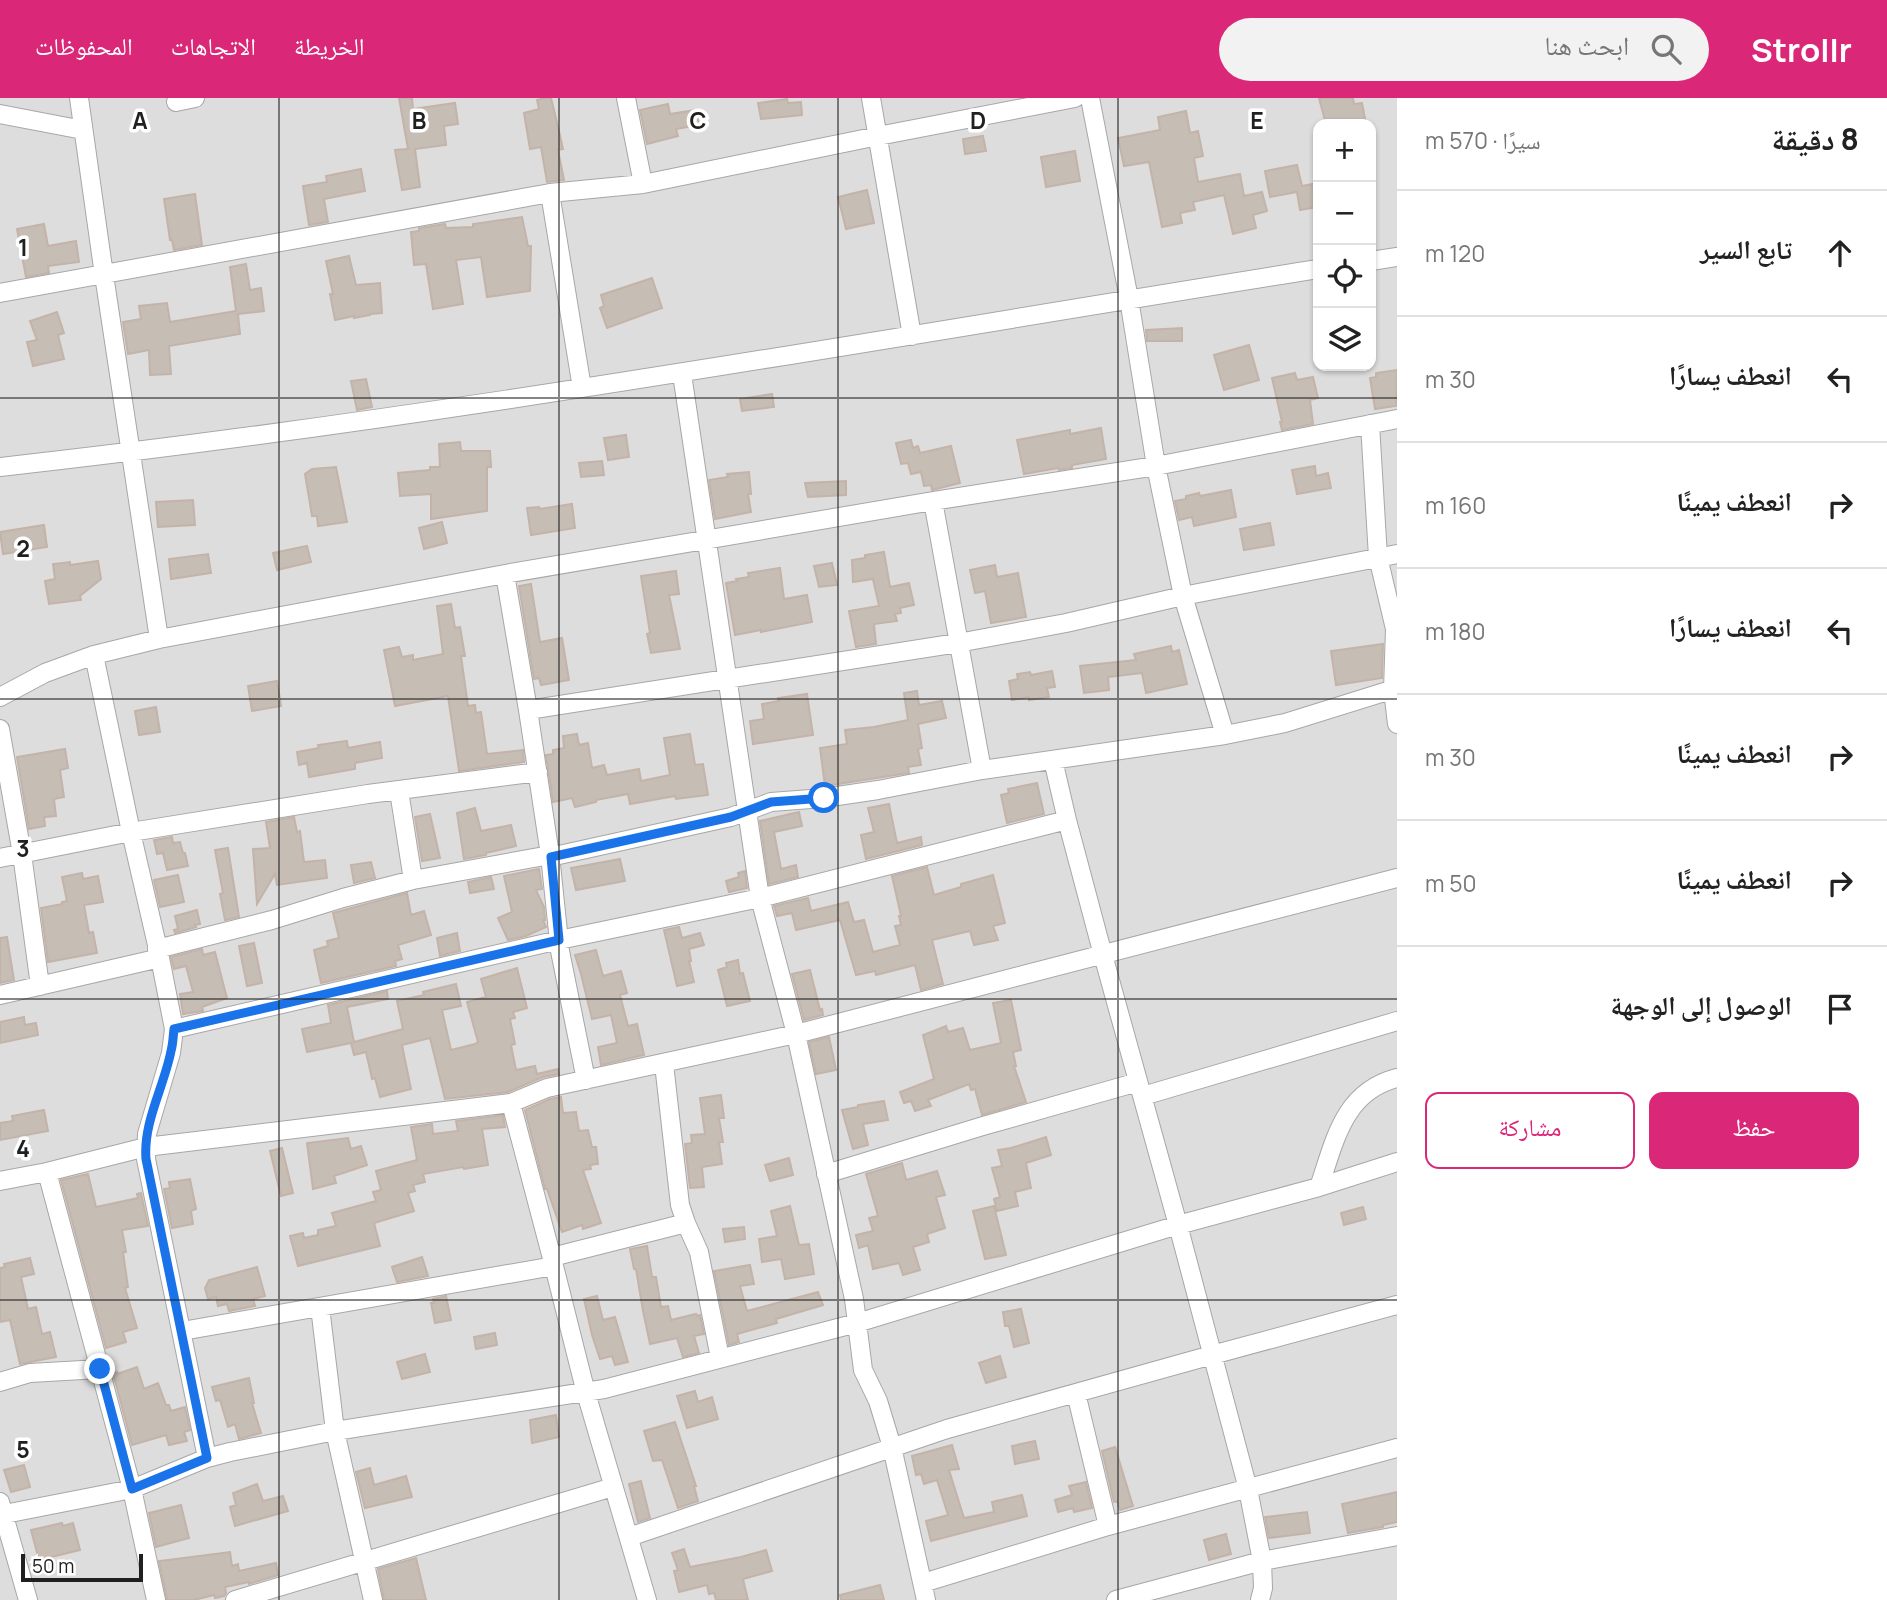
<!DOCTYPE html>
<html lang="ar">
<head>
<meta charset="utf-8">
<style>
  body { margin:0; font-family:Manrope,"Noto Naskh Arabic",sans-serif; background:#f2f2f2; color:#222; direction:rtl }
  .controls { position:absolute; right:21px; top:21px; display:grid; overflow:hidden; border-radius:14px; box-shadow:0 2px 5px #0004 }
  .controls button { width:63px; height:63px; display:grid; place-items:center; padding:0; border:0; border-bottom:2px solid #e0e0e0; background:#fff; color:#222; font:35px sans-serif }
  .scale { position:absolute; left:21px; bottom:18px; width:122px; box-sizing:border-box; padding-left:7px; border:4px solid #202020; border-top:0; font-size:19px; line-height:24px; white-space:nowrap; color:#202020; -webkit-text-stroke:5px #fff; paint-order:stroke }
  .stop { position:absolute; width:21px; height:21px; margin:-16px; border:5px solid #1a73e8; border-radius:50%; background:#fff }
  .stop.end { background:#1a73e8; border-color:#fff; box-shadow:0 2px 7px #0008 }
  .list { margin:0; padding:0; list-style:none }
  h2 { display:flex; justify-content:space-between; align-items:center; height:91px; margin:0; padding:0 28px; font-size:30px }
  h2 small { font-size:23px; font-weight:400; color:#767676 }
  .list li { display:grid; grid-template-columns:46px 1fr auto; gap:21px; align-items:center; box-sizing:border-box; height:126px; padding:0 28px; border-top:2px solid #e0e0e0 }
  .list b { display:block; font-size:26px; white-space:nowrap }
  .list em { font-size:23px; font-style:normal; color:#767676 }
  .actions { display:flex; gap:14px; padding:21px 28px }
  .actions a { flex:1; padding:16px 0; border:2px solid #db2777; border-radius:14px; text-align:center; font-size:24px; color:#db2777 }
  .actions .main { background:#db2777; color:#fff }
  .icon { flex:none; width:38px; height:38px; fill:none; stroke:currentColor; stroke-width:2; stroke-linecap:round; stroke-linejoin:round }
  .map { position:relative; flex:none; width:1397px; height:1502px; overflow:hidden; direction:ltr }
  header { display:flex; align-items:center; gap:42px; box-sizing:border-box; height:98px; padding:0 35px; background:#db2777; color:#fff }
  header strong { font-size:33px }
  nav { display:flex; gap:38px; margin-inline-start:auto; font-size:24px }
  .search { width:490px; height:63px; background:#f2f2f2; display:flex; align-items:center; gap:18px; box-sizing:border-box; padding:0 24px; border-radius:38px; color:#767676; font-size:26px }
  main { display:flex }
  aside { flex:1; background:#fff }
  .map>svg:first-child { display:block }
  .residential { fill:#dedddd; fill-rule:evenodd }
  .building { fill:#c6bdb5; stroke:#c4b3a8; stroke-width:2 }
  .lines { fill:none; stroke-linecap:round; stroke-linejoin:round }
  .street-casing { stroke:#a7a7a7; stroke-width:20 }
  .street { stroke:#fff; stroke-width:18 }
  .route { stroke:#1a73e8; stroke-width:9 }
  .grid { fill:none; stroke:#202020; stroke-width:2; stroke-opacity:0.55 }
  .grid-label { font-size:23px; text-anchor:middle; font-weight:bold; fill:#202020; stroke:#fff; stroke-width:7; stroke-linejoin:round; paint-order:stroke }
</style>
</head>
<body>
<header>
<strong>Strollr</strong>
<div class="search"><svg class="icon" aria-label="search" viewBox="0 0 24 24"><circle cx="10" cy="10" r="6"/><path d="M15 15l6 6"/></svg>ابحث هنا</div>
<nav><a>الخريطة</a><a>الاتجاهات</a><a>المحفوظات</a></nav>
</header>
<main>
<aside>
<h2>8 دقيقة<small>سيرًا · 570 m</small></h2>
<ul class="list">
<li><svg class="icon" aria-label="ahead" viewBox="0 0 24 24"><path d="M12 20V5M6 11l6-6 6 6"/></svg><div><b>تابع السير</b></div><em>120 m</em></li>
<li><svg class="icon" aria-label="left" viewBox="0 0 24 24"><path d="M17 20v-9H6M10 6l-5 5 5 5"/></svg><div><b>انعطف يسارًا</b></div><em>30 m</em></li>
<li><svg class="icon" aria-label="right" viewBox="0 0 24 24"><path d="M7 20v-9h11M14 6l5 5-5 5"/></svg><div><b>انعطف يمينًا</b></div><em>160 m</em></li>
<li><svg class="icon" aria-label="left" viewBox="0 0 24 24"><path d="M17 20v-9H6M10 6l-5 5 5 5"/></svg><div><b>انعطف يسارًا</b></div><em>180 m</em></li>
<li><svg class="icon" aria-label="right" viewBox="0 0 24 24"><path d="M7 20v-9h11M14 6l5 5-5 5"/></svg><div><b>انعطف يمينًا</b></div><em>30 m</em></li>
<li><svg class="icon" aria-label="right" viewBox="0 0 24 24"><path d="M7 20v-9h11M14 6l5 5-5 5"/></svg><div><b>انعطف يمينًا</b></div><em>50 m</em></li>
<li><svg class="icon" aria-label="arrive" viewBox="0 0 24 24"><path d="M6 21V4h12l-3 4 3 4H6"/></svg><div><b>الوصول إلى الوجهة</b></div></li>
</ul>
<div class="actions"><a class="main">حفظ</a><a>مشاركة</a></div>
</aside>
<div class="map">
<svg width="1397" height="1502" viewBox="0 0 1397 1502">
  <rect width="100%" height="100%" fill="#f1ede6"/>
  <!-- residential -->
  <path class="residential" d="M0 0H1397V1502H0ZM1318 26H1371V268H1318Z"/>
  <!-- building -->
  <path class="building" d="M399 0H412L413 11 455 5 458 26 444 28 446 47 415 51 420 89 402 92 395 52 408 51Z
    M545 0H551L559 33 563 51 558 52 564 82 547 84 541 49 530 51 524 15 539 11 537 2Z
    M1319 0H1353L1354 6 1362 5 1366 26H1326Z
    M787 1 788 5 801 4 802 17 761 21 758 5Z
    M668 6 670 16 696 12 699 27 676 31 678 38 647 46 640 12Z
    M1186 13 1190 35 1198 33 1203 58 1194 60 1198 84 1240 76 1244 98 1262 94 1267 113 1253 117 1256 130 1233 136 1224 97 1193 104 1195 112 1180 115 1182 125 1162 129 1149 64 1124 68 1118 40 1160 32 1158 19Z
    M983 38 986 53 965 56 963 41Z
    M1075 53 1080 83 1046 89 1041 59Z
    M1297 67 1302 88 1318 85V109L1300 112 1297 94 1270 99 1265 73Z
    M361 71 365 93 324 101 328 124 309 127 303 88 327 84 326 78Z
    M867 92 874 125 846 131 838 99Z
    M195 96 202 147 174 152 172 142H170L164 101Z
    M522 119 528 148H531L530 193 487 199 481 159 456 162 463 206 433 211 426 166 414 167 411 134 419 133V130L445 126 446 130 473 129V126Z
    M44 126 48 148 76 143 79 164 48 168 49 175 26 179 17 131Z
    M349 158 356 187 380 185 382 215 370 216V217L354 220V218L335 222 330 196H333L326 163Z
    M246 166 250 192 261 190 264 213 238 216 240 236 169 248 171 276 150 277 149 252 128 256 123 224 141 221 139 208 167 205 170 224 236 213 230 169Z
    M652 180 662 210 607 230 600 210 604 208 601 197Z
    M57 214 64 235 58 237 64 261 33 268 27 244 37 242 30 223Z
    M1182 230V243H1147L1146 232Z
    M1249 247 1259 282 1224 292 1214 257Z
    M1397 272 1396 308 1375 311 1370 280 1376 279V275Z
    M1295 275 1297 282 1313 279 1318 300 1310 302 1313 326 1282 332 1280 324H1282L1272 280Z
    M366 281 372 309 357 312 351 283Z
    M772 296 774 309 742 313 740 301Z
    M1101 330 1106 361 1072 367V370L1059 372 1058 370 1024 376 1017 342 1070 332V336Z
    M626 337 629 359 608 362 604 340Z
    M911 342 913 350 918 348 920 355 951 348 960 385 932 392 931 387 924 388 921 374 911 376 908 365 901 366 896 345Z
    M460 344 461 353H490L491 369H487V413L431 421V396L400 398 398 375 430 372V369H440L439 346Z
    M602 363 604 377 581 379 579 365Z
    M1315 368 1316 378 1328 375 1331 390 1297 396 1292 372Z
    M336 369 347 424 318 428 317 418H312L305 376 312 371Z
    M749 374 751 396H748L751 414 715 421 709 382 728 379 727 376Z
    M846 383V397L808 399 805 385Z
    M1231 392 1236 419 1194 428 1192 419 1179 422 1175 403 1186 401V398L1199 395 1200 398Z
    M193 402 195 427 158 429 156 404Z
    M572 406 575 430 531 437 527 410 539 409 540 411Z
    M442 424 447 445 424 451 419 430Z
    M1270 425 1274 447 1244 452 1240 431Z
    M44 427 47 449 3 456 0 434Z
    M307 448 311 464 277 472 273 455Z
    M884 454 890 489 909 485 914 507 900 510 901 515 895 516 897 523 874 526 876 546 856 549 849 513 879 508 873 481 853 484 852 462 865 460V457Z
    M208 456 211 475 171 481 169 461Z
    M98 463 101 481 80 498 81 502 49 506 45 483 55 481 53 466 70 464V467Z
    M832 465 837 487 819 489 814 468Z
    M995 467 997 479 1018 475 1026 519 991 525 985 493 975 495 970 472Z
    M780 470 784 501 807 497 812 524 761 534V532L735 537 726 485 737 483 736 481 749 479 748 475Z
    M676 473 679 496 669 497 680 551 651 555 647 536 650 535 641 478Z
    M531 486 540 544 562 540 569 582 541 587 539 580 534 581 519 488Z
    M451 506 455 530 460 529 465 558H461L468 608 475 607 476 615 481 614 487 656 523 652 524 664 459 673 448 598 395 608 384 552 399 549 402 559 413 557V562L443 556 437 508Z
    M1383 546 1382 580 1336 587 1331 553Z
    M1171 548 1172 554 1179 552 1187 586 1146 595 1142 575 1108 579 1109 592 1084 595 1080 568 1136 562 1134 556Z
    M1052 573 1055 589 1047 590 1049 599 1029 602V599L1012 602 1009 583 1018 581 1017 576 1030 574 1031 577Z
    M277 583 281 608 252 613 248 588Z
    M917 593 919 607 942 603 946 620 918 626 922 650 918 651 921 667 908 669 909 675 825 688 820 650 847 646 845 632 874 629 908 622 904 595Z
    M807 596 813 637 753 646 750 623 764 621 762 606 779 603 778 600Z
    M156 609 160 634 139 637 135 613Z
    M577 636 579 647 588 645 592 670 604 667 607 677 639 671 641 683 670 677 664 640 690 636 695 667 703 666 708 697 676 701 675 698 630 706 628 696 596 702V704L575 709 572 700 553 704 546 657 553 656V652L564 650 563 638Z
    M347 643 348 650 380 644 382 660 355 665V671L309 679 307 665 299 667 297 654 319 650 318 647Z
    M65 651 68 670 60 672 64 699 54 701 56 718 44 719 45 728 29 731 17 659Z
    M1037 685 1044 716 1007 725 1001 697 1009 695 1008 691Z
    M889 706 897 745 921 739 922 747 866 761 861 737 874 734 868 710Z
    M475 710 481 733 511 727 516 748 486 755V757L464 761 457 715Z
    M799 714 802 728 774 734 781 771 796 767 798 779 769 786 760 723Z
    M430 716 440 760 422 763 415 719Z
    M294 719 297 734 300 733 304 764 325 762 327 780 277 787 275 776 257 806 253 751 270 750 266 724Z
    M172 739 173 745 180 744 183 755H185L188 768 167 772 163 755 157 756 154 742Z
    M228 750 239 819 225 822 220 796 223 795 215 752Z
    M620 761 625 783 576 792 571 770Z
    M371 764 375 780 354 785 351 767Z
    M927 769 934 797 961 789V786L993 777 1005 825 993 828 998 842 974 847 970 833 932 842 943 886 921 892 915 867 876 877 875 873 856 877 840 822 796 832 792 815 777 818 774 808 808 800 811 813 848 804 854 824 864 822 873 854 900 847 895 828 901 827 899 818H901L892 778Z
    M539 771 542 791 536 792 544 809 545 822H543L546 829 526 838 508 842 498 820 512 814 504 778Z
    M745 773 747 790 729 794 726 783 739 779 738 775Z
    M82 775 83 781 98 778 103 804 84 807 89 835 93 834 97 855 48 864 41 810 62 806V804L67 803 62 779Z
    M178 777 184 804 160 809 154 782Z
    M491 779 494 791 470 795 468 784Z
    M407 795 411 817 424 813 431 837 398 847 402 861 395 863 396 868 321 885 314 852 328 848 327 843 339 840 333 815Z
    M197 812 200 826 195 827 196 829 175 835 174 832 178 831 175 818Z
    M679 829 682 840 700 835 704 847 689 851 691 863H689L694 884 677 888 664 832Z
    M457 835 460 853 440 858 437 840Z
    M7 839 14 882 0 885V840Z
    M254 845 262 885 247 888 239 848Z
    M202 851 203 857 215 854 227 900 202 909 203 913 183 916 180 896 193 894 186 868 174 871 171 859Z
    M596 852 603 878 621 873 627 895 620 897 628 928 637 926 644 957 601 967 598 949 617 945 611 917 592 921 581 876 575 857Z
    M738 862 740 876 743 875 750 903 727 908 718 872 727 869 726 865Z
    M517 870 527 910 513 914 515 920 510 921 515 946 511 947 516 972 535 968 537 976 558 971 559 976 543 979 508 994 445 1001 430 940 402 947 411 991 380 999 375 980 372 981 366 954 354 957 351 945 307 954 302 931 331 925 328 907 387 893 388 901 347 909 354 944 403 931 397 903 424 897 423 894 456 886 461 908 442 912 451 952 475 946 478 944 467 904 486 899 481 881Z
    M810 872 820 912 822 911 823 917 804 922 792 876Z
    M1011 902 1021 952 1013 954 1016 968H1014L1026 1004 982 1017 975 991 971 992 969 986 928 1002 931 1008 915 1013 911 1003 904 1005 900 994 934 981 923 937 946 928 948 934 963 930 970 952 1001 945 993 905Z
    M24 919 25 927 36 925 38 937 0 945V924Z
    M829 939 836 972 816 976 809 944Z
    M721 997 724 1020H719L723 1044H719L722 1066 702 1069 704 1089 690 1090 685 1046 692 1045 691 1037 705 1036 700 1000Z
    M561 999 563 1015 576 1014 579 1033 588 1032 592 1049H596L598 1066 590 1067 591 1071 583 1072 601 1125 583 1131 582 1127 562 1134 547 1091H545L525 1012 550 1001Z
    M884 1003 888 1022 863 1026 868 1047 853 1051 842 1012 858 1009V1007Z
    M44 1012 48 1033 0 1042V1025L13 1023 12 1018Z
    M503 1017 505 1029 482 1031 488 1067 464 1071 463 1069 423 1076 425 1084 413 1087 415 1093 408 1095 414 1113 374 1125 380 1148 298 1168 290 1138 303 1135 304 1140 318 1137V1132L336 1128 332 1115 376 1103 373 1094 381 1092 376 1073 417 1062 411 1029 432 1026 433 1036 458 1033 456 1023Z
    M1046 1039 1051 1057 1026 1065 1031 1090 1015 1094 1018 1108 997 1113 994 1101 1000 1099 992 1070 1002 1068 998 1052 1011 1050Z
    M348 1040 351 1051 361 1048 367 1067 334 1078 336 1085 313 1091 307 1045Z
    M282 1050 293 1095 281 1098 270 1053Z
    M789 1060 793 1077 770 1083 765 1067Z
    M902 1065 906 1082 937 1073 945 1097 936 1099 945 1130 927 1136 929 1144 913 1149 920 1172 903 1177 899 1165 873 1171 868 1147 859 1150 856 1137 873 1133 869 1120 878 1118 866 1076Z
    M88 1076 96 1109 138 1100 137 1096 141 1095 148 1128 122 1132 126 1154H123L128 1189 125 1190 137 1230 123 1234 126 1244 106 1250 61 1082Z
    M190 1081 196 1111 191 1113 193 1126 172 1130 164 1091 170 1090 169 1084Z
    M790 1108 799 1147 809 1146 814 1176 785 1181 781 1161 762 1164 759 1141 777 1138 771 1113Z
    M994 1108 1006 1157 985 1161 973 1113Z
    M1363 1109 1366 1121 1344 1127 1341 1115Z
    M744 1129 745 1141 725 1144 723 1131Z
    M647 1148 652 1179H656L661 1209 668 1208 671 1222 696 1216 697 1218 700 1217 704 1236 694 1238 699 1255 683 1259 677 1240 650 1246 643 1213 636 1171H634L630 1151Z
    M422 1159 428 1178 397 1184 392 1169Z
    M30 1160 34 1176 21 1179 28 1211 36 1209 42 1236 50 1234 56 1259 20 1266 10 1222 0 1224V1170L5 1169 4 1166Z
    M750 1167 754 1186 740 1188 747 1213 818 1194 823 1207 776 1221 777 1225 737 1236 739 1244 729 1247 714 1173Z
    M257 1169 265 1198 253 1201 255 1208 229 1213 227 1206 218 1208 216 1199 208 1201 205 1190 209 1182Z
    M446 1198 451 1222 435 1225 431 1205H434L433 1201Z
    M597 1198 603 1222 615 1219 628 1264 615 1267 612 1258 600 1261 592 1237 584 1201Z
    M1021 1211 1029 1245 1014 1249 1009 1228H1005L1003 1214Z
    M495 1235 497 1247 476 1251 474 1239Z
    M425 1256 430 1274 402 1281 397 1264Z
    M1000 1258 1006 1279 986 1285 979 1265Z
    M137 1269 144 1291 158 1285 166 1307H169L171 1313 185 1309 190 1332 184 1334 187 1343 169 1347 166 1337 132 1347 113 1275 117 1274V1276Z
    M249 1280 254 1305H252L261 1335 239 1341 235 1326 228 1329 220 1302 216 1303 212 1289Z
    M695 1293 698 1304 712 1299 718 1321 687 1330 677 1298Z
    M556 1317 559 1339 532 1345 530 1322Z
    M675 1324 696 1388H694L698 1403 678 1410 662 1362 653 1363 644 1333Z
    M1035 1343 1039 1361 1015 1366 1012 1348Z
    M952 1347 959 1371 949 1372 964 1420 994 1414 992 1404 1022 1397 1027 1418 931 1443 926 1423 948 1417 937 1382 924 1386 921 1376 916 1377 912 1358Z
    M1115 1349 1133 1408 1120 1412 1117 1403 1114 1404 1102 1353Z
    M24 1367 30 1389 11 1394 4 1372Z
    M370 1370 374 1387 406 1378 412 1399 365 1410 356 1374Z
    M641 1383 650 1420 638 1424 629 1386Z
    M1086 1384 1092 1410 1074 1414 1073 1410 1058 1414 1055 1402 1072 1397 1069 1388Z
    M257 1386 263 1403 283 1398 288 1413 235 1428 230 1409 236 1407 233 1395Z
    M1397 1394V1424L1383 1427V1429L1348 1435 1342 1406Z
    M181 1407 189 1440 156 1449 149 1415Z
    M1307 1414 1310 1435 1269 1440 1265 1419Z
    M62 1425 63 1428 73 1425 80 1452 39 1462 31 1432Z
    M1226 1436 1231 1456 1209 1462 1204 1442Z
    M684 1451 690 1469 741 1459 766 1452 772 1473 743 1481 748 1502H716L714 1495 709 1496 707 1487 679 1494 674 1473 678 1472 672 1455Z
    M230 1454 232 1468 238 1466 239 1473 276 1465 278 1477 249 1486V1484L225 1489 226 1495 224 1498 215 1500 214 1497 194 1502H167L159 1463Z
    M416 1460 426 1502H384L378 1471Z
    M880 1487 884 1502H841L840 1497Z"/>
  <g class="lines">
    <!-- street casing -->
    <g class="street-casing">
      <path id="street" d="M79 0 104 177 159 541
        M626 0 643 86
        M871 0 912 238
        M1090 0 1129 201 1156 368 1183 498 1225 637
        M176 4 195 0
        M0 16 83 32
        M550 95 582 290
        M1371 163 1397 159
        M0 195 550 95 643 86 878 38 1075 0
        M682 276 760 800 796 936 854 1201 863 1272 878 1303 892 1349 926 1502
        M1370 326 1378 459 1395 531 1393 592 1397 626
        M0 369C442 320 879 241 1318 171
        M933 403 982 672
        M505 476 528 612 550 757 560 853 586 982
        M94 557 131 734 160 860 174 931 171 955 147 1036 146 1061 207 1360
        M0 599 45 575 94 557 159 541 505 476 933 403 1156 368 1397 321
        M528 612 958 545 1066 525 1183 498 1397 456
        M0 631 22 756 40 888
        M1053 662 1067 722 1103 857 1178 1127 1248 1391 1262 1463 1263 1490 1260 1502
        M399 693 413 782
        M550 759 731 719 771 704 824 700 878 692 982 672 1225 637 1285 625 1397 590
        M0 760 131 734 368 696 538 674
        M157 851 272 822 343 800 413 782 550 757
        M0 897 160 860
        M174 931 559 842 760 800 1067 722
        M664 966 680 1107 686 1125 699 1154 720 1260
        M1143 998 1397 923
        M511 1005 554 1168 586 1295 647 1502
        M47 1074 132 1391 156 1502
        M826 1076 983 1028 1138 984
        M0 1083 47 1074 146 1049 511 1005 547 990 796 936 1397 780
        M1319 1089C1335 1043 1343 994 1397 980
        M552 1159 686 1125
        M320 1209 335 1333 373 1502
        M182 1233 554 1168
        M0 1284 30 1275 100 1271
        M1076 1295 1108 1428
        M0 1404 28 1502
        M0 1417 132 1391 207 1360 230 1354 335 1333 604 1291 857 1225 1178 1127 1319 1089 1397 1064
        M629 1439 947 1331 1212 1257 1397 1207
        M923 1485 1108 1428 1397 1350
        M235 1502 613 1389
        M1116 1502 1262 1463 1397 1438"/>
    </g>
    <!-- street -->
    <use href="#street" class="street"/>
  </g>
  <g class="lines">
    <!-- route -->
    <path class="route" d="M100 1271 132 1391 207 1360 146 1061C143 1024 164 989 171 953 173 946 173 939 174 931L559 842 551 759 731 719 771 704 824 700"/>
  </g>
  <!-- grid -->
  <path class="grid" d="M279 0V1502M559 0V1502M838 0V1502M1118 0V1502M0 300H1397M0 601H1397M0 901H1397M0 1202H1397"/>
  <g class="grid-label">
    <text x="140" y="31">A</text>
    <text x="419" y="31">B</text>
    <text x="698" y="31">C</text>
    <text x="978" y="31">D</text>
    <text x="1257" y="31">E</text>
    <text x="23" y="158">1</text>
    <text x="23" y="459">2</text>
    <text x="23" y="759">3</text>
    <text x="23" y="1059">4</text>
    <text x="23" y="1360">5</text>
  </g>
</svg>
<div class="controls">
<button>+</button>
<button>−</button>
<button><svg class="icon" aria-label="locate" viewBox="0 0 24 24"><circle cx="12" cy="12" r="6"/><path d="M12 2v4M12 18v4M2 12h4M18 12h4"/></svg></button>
<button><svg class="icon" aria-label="layers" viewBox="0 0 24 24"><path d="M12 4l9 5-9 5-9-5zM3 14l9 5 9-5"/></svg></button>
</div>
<div class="scale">50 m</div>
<div class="stop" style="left:824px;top:700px"></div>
<div class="stop end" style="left:100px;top:1271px"></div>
</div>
</main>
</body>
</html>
